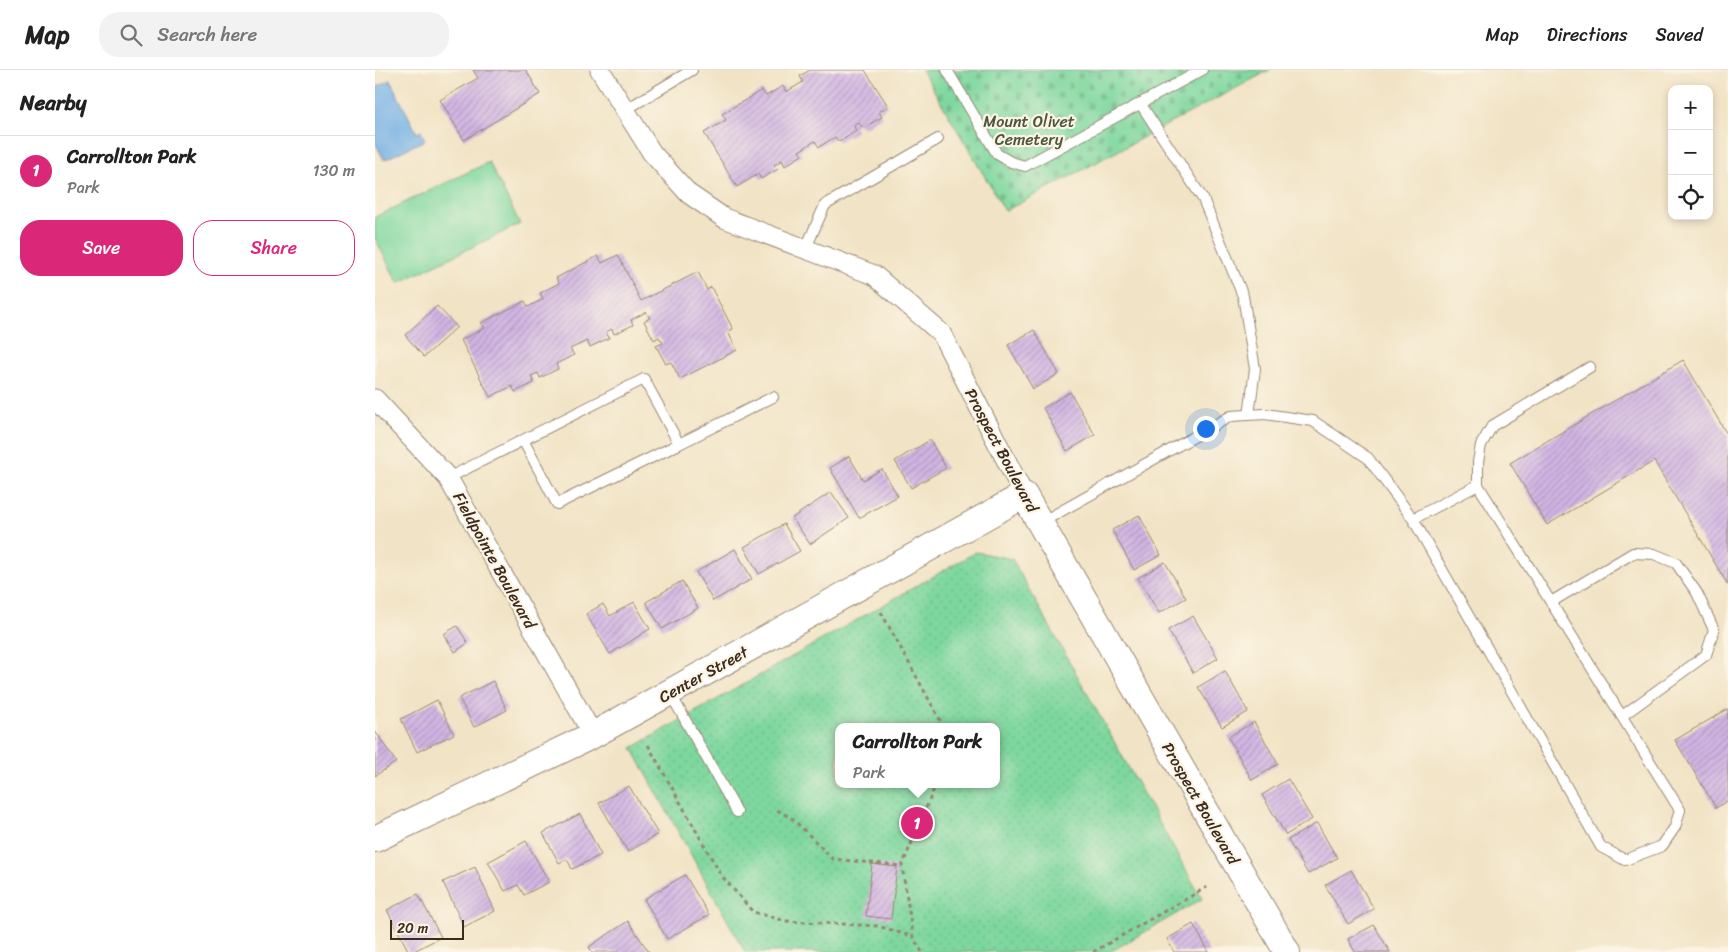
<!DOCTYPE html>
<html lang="en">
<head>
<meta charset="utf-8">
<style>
  body { margin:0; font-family:Sriracha,sans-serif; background:#f2f2f2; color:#222 }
  .controls { position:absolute; right:15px; top:15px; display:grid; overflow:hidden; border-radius:10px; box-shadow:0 2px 8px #0003 }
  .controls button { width:45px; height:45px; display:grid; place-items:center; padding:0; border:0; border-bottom:1px solid #e0e0e0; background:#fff; color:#222; font:25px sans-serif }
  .scale { position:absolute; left:15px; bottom:12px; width:74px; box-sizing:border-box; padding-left:5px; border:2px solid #3b2a1e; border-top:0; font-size:14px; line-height:18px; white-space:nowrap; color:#3b2a1e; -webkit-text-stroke:4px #fcf5e5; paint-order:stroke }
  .you { position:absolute; left:830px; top:358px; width:18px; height:18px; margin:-12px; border:4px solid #fff; border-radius:50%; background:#1a73e8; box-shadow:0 0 0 8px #1a73e833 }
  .badge { display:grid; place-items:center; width:32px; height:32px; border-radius:50%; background:#db2777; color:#fff; font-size:16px; font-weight:700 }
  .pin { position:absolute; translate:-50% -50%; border:2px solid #fff; box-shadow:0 1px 5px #0006 }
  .popup { position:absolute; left:460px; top:653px; width:165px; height:65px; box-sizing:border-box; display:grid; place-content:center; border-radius:10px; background:#fff; filter:drop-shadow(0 1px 4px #0005); font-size:16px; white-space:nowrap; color:#767676 }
  .popup b { font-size:19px; color:#222 }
  .popup::after { content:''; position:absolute; left:50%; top:100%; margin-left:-10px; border:10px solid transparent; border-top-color:#fff }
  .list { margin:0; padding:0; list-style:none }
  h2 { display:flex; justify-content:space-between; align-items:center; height:65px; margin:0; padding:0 20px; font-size:21px }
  h2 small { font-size:16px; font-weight:400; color:#767676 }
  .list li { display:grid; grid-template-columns:32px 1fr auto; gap:15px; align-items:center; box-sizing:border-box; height:70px; padding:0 20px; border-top:1px solid #e0e0e0 }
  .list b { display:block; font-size:19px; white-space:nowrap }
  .list p { margin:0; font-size:16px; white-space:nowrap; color:#767676 }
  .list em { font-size:16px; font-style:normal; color:#767676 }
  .actions { display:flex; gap:10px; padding:15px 20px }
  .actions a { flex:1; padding:11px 0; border:1px solid #db2777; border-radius:20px; text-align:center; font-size:18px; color:#db2777 }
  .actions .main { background:#db2777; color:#fff }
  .icon { flex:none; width:28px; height:28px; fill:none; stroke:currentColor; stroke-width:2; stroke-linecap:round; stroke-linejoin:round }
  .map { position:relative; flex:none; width:1353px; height:882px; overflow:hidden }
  header { display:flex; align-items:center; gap:30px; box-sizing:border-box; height:70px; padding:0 25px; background:#fff; border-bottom:1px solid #e0e0e0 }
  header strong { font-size:24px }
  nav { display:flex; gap:28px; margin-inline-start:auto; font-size:18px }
  .search { width:350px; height:45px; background:#f2f2f2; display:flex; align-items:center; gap:12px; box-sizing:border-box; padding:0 18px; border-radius:20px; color:#767676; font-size:19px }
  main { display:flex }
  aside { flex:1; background:#fff }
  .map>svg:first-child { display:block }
  .grass { fill:#7dd79e; stroke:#5c805e }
  .cemetery { fill:url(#cemetery-stones); stroke:#5c805e }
  .park { fill:url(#park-dots); stroke:#5c805e; fill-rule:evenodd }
  .water { fill:#72afe4; stroke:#566c81 }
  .building { fill:url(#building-hatch) }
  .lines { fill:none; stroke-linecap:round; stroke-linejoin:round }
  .lane-casing { stroke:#968672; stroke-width:12 }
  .street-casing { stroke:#968672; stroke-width:21 }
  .secondary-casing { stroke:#968672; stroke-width:28 }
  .path { stroke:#968672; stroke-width:3; stroke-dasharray:4 4; stroke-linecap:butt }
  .lane { stroke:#fff; stroke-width:10 }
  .street { stroke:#fff; stroke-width:19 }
  .secondary { stroke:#fff; stroke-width:26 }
  .labels { text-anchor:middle; stroke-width:4.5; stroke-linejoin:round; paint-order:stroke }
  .park-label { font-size:16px; fill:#4c553e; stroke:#fcf5e5 }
  .street-label { font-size:16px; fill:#3b2a1e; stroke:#fcf5e5 }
</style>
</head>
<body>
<header>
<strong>Map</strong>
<div class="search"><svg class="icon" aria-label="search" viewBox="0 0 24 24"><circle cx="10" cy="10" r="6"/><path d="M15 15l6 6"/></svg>Search here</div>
<nav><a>Map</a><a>Directions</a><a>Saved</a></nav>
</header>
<main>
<aside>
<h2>Nearby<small></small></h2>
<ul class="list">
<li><span class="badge">1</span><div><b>Carrollton Park</b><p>Park</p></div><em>130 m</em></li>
</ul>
<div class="actions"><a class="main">Save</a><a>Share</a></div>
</aside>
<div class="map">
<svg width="1353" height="882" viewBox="0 0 1353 882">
  <defs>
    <pattern id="cemetery-stones" width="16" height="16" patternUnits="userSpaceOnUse" patternTransform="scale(1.25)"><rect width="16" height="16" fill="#7dd79e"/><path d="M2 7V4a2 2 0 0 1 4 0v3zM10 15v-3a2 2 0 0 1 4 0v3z" fill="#6db988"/></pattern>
    <pattern id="park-dots" width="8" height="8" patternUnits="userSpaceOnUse" patternTransform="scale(1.25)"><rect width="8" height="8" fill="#7dd79e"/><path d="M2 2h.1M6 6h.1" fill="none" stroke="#6db988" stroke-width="1.8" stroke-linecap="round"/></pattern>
    <pattern id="building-hatch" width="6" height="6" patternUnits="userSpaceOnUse" patternTransform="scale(1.25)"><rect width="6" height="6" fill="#d1b5e4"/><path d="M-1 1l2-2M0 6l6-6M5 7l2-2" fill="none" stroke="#ab93b8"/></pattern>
  </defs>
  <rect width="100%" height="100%" fill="#fcf5e5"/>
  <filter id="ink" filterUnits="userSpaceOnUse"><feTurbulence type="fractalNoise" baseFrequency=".02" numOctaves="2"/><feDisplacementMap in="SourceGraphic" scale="10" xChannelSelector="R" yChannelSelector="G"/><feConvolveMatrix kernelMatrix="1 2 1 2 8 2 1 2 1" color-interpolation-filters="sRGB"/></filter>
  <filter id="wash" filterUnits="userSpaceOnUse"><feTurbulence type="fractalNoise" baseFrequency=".0096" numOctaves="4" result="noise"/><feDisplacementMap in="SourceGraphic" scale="20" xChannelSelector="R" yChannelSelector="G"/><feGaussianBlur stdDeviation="1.12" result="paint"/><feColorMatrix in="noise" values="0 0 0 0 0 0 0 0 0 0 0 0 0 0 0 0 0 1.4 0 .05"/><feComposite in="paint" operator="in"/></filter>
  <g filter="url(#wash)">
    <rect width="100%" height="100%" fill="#f1e3c5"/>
    <!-- grass -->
    <path class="grass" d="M114 92 145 154 23 213 0 168V147Z"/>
    <!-- cemetery -->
    <path class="cemetery" d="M547 0H895L630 141Z"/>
    <!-- park -->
    <path class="park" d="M601 482 637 489 827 829 735 882H370L257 678ZM463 657H621V714H463Z"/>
    <!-- water -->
    <path class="water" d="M15 10 42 63 46 61 50 70 9 90 0 72V18Z"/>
    <g id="blocks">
      <!-- building -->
      <path class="building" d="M98 0H151L165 24 89 70 65 30 103 8Z
        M435 0H490L513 36 504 42 507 47 488 58 484 53 479 56 481 61 464 72 460 67 444 77 440 71 424 81 427 85 410 96 407 90 399 95 403 99 386 109 383 104 362 117 329 63 351 50 347 44 387 20 391 26 408 16 411 22 428 12 425 6Z
        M243 185 266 231 323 202 332 220 336 217 358 259 353 262 362 280 305 309 296 292 291 294 281 276 288 273 284 267 279 270 269 251 275 248 271 242 256 250 258 255 239 264 237 259 231 262 234 268 215 277 212 271 195 279 199 285 181 294 183 299 165 308 163 303 156 306 159 313 140 322 137 316 115 327 86 270 110 258 106 253 150 231 153 237 168 229 165 223 184 213 181 208 223 186 227 193Z
        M62 236 82 257 49 287 30 265Z
        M659 260 684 304 658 319 633 275Z
        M1308 290 1353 366V515L1279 391 1172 455 1135 393Z
        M695 322 720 365 692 381 668 338Z
        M555 370 571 398 536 418 520 391Z
        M474 386 488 410 507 399 523 426 484 448 455 398Z
        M456 422 474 448 435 474 417 448Z
        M764 445 786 485 759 500 737 460Z
        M409 454 425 481 384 504 369 477Z
        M360 479 377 509 338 531 321 502Z
        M790 492 811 528 784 543 763 508Z
        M307 511 323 538 287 559 271 532Z
        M259 532 275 559 235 584 211 544 228 534 235 546Z
        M818 546 843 588 818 603 793 560Z
        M82 556 93 573 80 582 69 564Z
        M850 601 873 642 847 657 823 617Z
        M118 611 132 640 99 657 84 628Z
        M62 630 79 664 42 682 26 649Z
        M1353 639V730L1341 738 1300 670Z
        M879 652 903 694 877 710 853 667Z
        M0 661 21 692 0 706Z
        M913 709 937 749 911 765 887 725Z
        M254 716 283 764 253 782 224 733Z
        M205 744 226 785 197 799 192 789 184 793 168 763Z
        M942 753 962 788 933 804 913 770Z
        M151 771 174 812 149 825 143 815 130 821 113 792Z
        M497 794 522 797 516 849 491 846Z
        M100 797 120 841 89 857 68 812Z
        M976 800 999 839 973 854 950 815Z
        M310 805 334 845 292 869 269 829Z
        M43 824 66 867 37 882H34L12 840Z
        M253 851 274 882H217L214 877Z
        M818 854 834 882H799L792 869Z
        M999 855 1015 882H980L973 869Z"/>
    </g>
  </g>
  <g filter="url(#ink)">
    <use href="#blocks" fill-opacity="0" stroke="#968672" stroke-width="1"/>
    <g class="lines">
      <!-- lane casing -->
      <g class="lane-casing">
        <path id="lane" d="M572 0 622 84 636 92 650 96 827 0
          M765 33 828 129 868 226 880 299 874 345
          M250 40 317 0
          M430 180 450 135 563 69
          M148 370 182 434 304 374
          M73 408 269 309 304 374 398 327
          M1038 449 1226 777 1250 790 1287 776 1300 757 1305 740 1103 415V392L1106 375 1117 356 1215 297
          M665 453 856 346 890 344 938 351 993 388 1038 449 1103 415
          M1176 532 1258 483 1279 484 1301 493 1322 523 1339 560 1331 585 1247 646
          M295 623 362 742"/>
      </g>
      <!-- street casing -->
      <g class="street-casing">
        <path id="street" d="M225 0 277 83 314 124 349 148 499 205 566 263 649 425
          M0 329 73 408 218 665"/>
      </g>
      <!-- secondary casing -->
      <g class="secondary-casing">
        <path id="secondary" d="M0 769 218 665 649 425 912 882"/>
      </g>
      <!-- path -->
      <path class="path" d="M506 542 569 657
        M273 675 346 805 378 842 411 851 503 856 538 867
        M402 740 418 749 458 789 527 796
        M547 882 538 867 527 796 561 714
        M718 882 832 817"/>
      <!-- lane -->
      <use href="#lane" class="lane"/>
      <!-- street -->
      <use href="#street" class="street"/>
      <!-- secondary -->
      <use href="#secondary" class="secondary"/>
    </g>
  </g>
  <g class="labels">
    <!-- park labels -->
    <g class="park-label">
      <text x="654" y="57">Mount Olivet<tspan x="654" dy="18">Cemetery</tspan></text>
    </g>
    <!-- street labels -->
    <g class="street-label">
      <text transform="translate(627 380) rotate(62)" y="6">Prospect Boulevard</text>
      <text transform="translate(120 490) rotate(61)" y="6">Fieldpointe Boulevard</text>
      <text transform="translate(328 604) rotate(-29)" y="6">Center Street</text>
      <text transform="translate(826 733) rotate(60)" y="6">Prospect Boulevard</text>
    </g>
  </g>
</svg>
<div class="controls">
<button>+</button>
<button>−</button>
<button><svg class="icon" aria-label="locate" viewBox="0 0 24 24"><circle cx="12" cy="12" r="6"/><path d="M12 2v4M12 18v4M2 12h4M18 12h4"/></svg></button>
</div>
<div class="scale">20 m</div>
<div class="you"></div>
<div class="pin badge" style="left:542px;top:753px">1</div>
<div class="popup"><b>Carrollton Park</b>Park</div>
</div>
</main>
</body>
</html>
